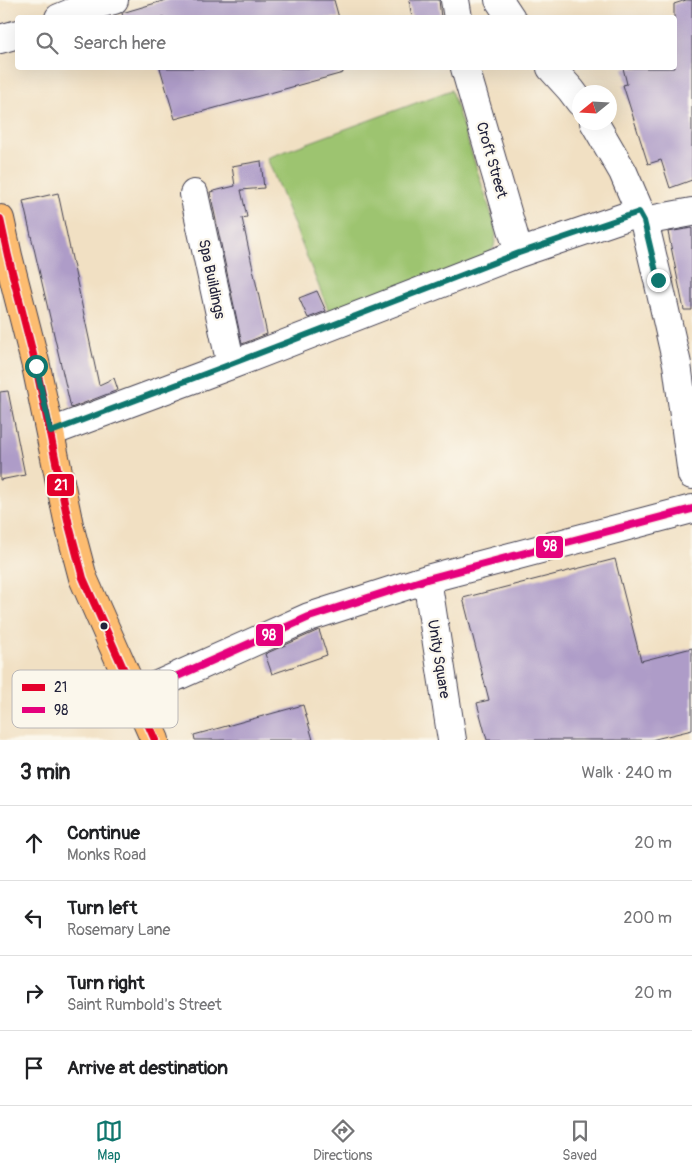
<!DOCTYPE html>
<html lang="en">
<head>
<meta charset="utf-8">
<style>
  body { margin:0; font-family:Pangolin,sans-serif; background:#f6f6f6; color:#202124 }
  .compass { position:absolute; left:572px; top:85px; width:45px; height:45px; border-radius:50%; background:#fff; box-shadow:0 5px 20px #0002; rotate:252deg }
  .stop { position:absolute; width:15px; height:15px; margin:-11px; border:4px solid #0f766e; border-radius:50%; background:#fff }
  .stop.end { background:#0f766e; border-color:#fff; box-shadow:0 1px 5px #0008 }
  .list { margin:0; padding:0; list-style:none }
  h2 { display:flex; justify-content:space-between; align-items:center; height:65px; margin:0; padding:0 20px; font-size:21px }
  h2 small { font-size:16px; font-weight:400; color:#757577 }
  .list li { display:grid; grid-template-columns:32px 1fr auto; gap:15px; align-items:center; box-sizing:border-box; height:75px; padding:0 20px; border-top:1px solid #e0e0e0 }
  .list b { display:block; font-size:19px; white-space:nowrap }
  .list p { margin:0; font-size:16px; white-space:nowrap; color:#757577 }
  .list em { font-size:16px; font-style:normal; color:#757577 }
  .icon { flex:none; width:28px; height:28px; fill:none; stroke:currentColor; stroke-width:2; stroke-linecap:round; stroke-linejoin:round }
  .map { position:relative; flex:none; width:692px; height:740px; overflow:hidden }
  .search { position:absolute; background:#fff; box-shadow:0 5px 20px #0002; left:15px; right:15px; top:15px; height:55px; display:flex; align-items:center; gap:12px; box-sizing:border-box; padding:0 18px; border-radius:5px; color:#757577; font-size:19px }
  .sheet { height:365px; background:#fff }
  nav { display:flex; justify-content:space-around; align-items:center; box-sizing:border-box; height:70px; border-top:1px solid #e0e0e0; background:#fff; font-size:14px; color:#757577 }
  nav a { display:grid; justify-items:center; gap:2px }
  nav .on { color:#0f766e }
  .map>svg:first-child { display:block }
  .green { fill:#9dc46f; stroke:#607355 }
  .building { fill:#ae9cc8 }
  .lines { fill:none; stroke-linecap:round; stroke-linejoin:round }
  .minor-casing { stroke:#413e4f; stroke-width:30 }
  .major-casing { stroke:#413e4f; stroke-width:30 }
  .minor { stroke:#fff; stroke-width:28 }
  .major { stroke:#fdbc6f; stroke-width:28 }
  .bus-1-casing { stroke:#fbf7ec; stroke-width:11 }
  .bus-2-casing { stroke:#fbf7ec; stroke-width:11 }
  .bus-1 { stroke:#e4002b; stroke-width:8 }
  .bus-2 { stroke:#e5007d; stroke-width:8 }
  .route { stroke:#0f766e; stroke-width:6 }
  .bus-dot { fill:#22223b; stroke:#fbf7ec; stroke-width:2 }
  .labels { text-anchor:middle; stroke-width:4.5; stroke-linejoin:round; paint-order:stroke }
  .street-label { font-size:15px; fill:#22223b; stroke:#fbf7ec }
  .key { fill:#fbf7ec; stroke:#bab7b7; stroke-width:1 }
  .key-label { font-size:14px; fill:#22223b }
  .line-badge { stroke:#fbf7ec; stroke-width:2 }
  .badge-label { font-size:14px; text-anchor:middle; font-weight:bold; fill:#fff }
</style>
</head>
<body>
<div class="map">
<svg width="692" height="740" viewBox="0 0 692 740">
  <rect width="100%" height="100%" fill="#fbf7ec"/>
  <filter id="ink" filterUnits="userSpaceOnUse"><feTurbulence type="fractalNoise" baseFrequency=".02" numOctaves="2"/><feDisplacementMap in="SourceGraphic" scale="10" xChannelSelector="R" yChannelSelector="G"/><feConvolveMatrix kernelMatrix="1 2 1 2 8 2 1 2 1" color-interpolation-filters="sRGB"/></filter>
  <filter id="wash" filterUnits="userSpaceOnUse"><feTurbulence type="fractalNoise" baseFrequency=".0096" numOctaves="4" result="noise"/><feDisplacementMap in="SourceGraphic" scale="20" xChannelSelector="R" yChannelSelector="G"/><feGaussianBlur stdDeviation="1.12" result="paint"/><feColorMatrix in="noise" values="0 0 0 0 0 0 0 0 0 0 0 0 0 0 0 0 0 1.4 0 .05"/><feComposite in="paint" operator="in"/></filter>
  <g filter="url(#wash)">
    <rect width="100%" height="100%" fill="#f1e0c3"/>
    <!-- green -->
    <path class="green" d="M451 90 493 219 496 235 494 247 485 258 330 314 267 158Z"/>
    <g id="blocks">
      <!-- building -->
      <path class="building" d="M166 0H334L339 18H123L122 13Z
        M409 0H439L441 18H412Z
        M686 0H692V180L670 188 661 160 648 164 623 85 627 84 623 68H674V4Z
        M160 68H342L343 73 175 119Z
        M261 161 264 188 241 190 247 217 242 218 267 334 242 344 210 192 235 186 232 166Z
        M58 193 99 385 114 378 118 390 71 408 23 201Z
        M692 228V310H684L668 232Z
        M317 291 326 311 308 318 299 298Z
        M8 391 25 475 0 480V392Z
        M615 559 641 661 692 648V730L651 740H487L477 703 489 700 463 598Z
        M319 630 327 655 272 674 265 654Z
        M303 705 313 740H195L194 735Z"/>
    </g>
  </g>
  <g filter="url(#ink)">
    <use href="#blocks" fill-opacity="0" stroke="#413e4f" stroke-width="1"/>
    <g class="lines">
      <!-- minor casing -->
      <g class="minor-casing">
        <path id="minor" d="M455 0 458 18
          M499 0 511 18
          M59 18 83 8 114 0
          M0 39 18 34
          M465 68 519 253
          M551 68 571 90 580 102
          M594 122 623 172 644 221 658 280 677 364 692 475
          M194 194 231 365
          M644 221 692 212
          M51 432 231 365 519 253 639 212
          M427 579 452 740
          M135 695 309 617 427 579 692 509"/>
      </g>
      <!-- major casing -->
      <g class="major-casing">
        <path id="major" d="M0 219 8 256 36 366 69 525 83 578 155 740"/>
      </g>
      <!-- minor -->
      <use href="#minor" class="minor"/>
      <!-- major -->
      <use href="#major" class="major"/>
      <!-- bus-1 casing -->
      <g class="bus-1-casing">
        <path id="bus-1" d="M0 219 8 256 36 366 69 525 83 578 155 740"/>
      </g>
      <!-- bus-2 casing -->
      <g class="bus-2-casing">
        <path id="bus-2" d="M135 695 309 617 427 579 692 509"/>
      </g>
      <!-- bus-1 -->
      <use href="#bus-1" class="bus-1"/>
      <!-- bus-2 -->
      <use href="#bus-2" class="bus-2"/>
    </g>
  </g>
  <g class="lines" filter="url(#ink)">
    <!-- route -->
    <path class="route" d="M36 366 51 432 231 364 519 253 639 212 644 221 658 280"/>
  </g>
  <!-- markers -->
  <circle class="bus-dot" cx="104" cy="626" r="4.5"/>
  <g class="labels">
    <!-- street labels -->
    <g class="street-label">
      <text transform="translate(492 160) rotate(74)" y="5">Croft Street</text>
      <text transform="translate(212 279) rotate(78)" y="5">Spa Buildings</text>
      <text transform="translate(439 659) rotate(81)" y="5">Unity Square</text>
    </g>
  </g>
  <!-- legend -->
  <rect x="12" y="670" width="166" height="58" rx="8" class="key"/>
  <rect x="22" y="684" width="23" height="7" fill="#e4002b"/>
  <rect x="22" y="707" width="23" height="6" fill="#e5007d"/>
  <g class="key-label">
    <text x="54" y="692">21</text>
    <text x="54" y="715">98</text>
  </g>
  <g class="line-badge">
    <rect x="46" y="473" width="29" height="24" rx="5" fill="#e4002b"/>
    <rect x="535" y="535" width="29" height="24" rx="5" fill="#e5007d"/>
    <rect x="255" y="623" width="29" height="24" rx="5" fill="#e5007d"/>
  </g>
  <g class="badge-label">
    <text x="61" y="490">21</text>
    <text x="550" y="551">98</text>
    <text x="269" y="640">98</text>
  </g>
</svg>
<svg class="compass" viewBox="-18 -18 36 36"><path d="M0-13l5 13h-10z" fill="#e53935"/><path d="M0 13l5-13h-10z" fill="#757577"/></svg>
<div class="stop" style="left:36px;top:366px"></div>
<div class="stop end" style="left:658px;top:280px"></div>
<div class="search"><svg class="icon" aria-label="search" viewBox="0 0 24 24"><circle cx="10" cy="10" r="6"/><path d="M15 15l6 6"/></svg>Search here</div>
</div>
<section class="sheet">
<h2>3 min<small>Walk · 240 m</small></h2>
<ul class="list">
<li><svg class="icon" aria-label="ahead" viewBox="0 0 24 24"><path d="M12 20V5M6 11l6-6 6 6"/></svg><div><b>Continue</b><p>Monks Road</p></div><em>20 m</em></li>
<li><svg class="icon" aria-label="left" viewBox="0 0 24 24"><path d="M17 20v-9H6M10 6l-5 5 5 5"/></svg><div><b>Turn left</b><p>Rosemary Lane</p></div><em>200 m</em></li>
<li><svg class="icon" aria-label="right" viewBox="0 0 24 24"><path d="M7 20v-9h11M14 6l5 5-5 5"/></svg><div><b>Turn right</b><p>Saint Rumbold's Street</p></div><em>20 m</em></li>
<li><svg class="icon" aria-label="arrive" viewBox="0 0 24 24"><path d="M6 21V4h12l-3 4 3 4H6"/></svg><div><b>Arrive at destination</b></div></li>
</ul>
</section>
<nav>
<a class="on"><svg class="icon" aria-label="map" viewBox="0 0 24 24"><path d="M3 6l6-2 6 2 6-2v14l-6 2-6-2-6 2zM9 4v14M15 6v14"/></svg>Map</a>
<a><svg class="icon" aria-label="directions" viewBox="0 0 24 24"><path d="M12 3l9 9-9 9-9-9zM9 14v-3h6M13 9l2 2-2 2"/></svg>Directions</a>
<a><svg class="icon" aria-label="saved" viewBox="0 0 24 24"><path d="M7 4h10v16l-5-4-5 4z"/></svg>Saved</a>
</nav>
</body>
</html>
